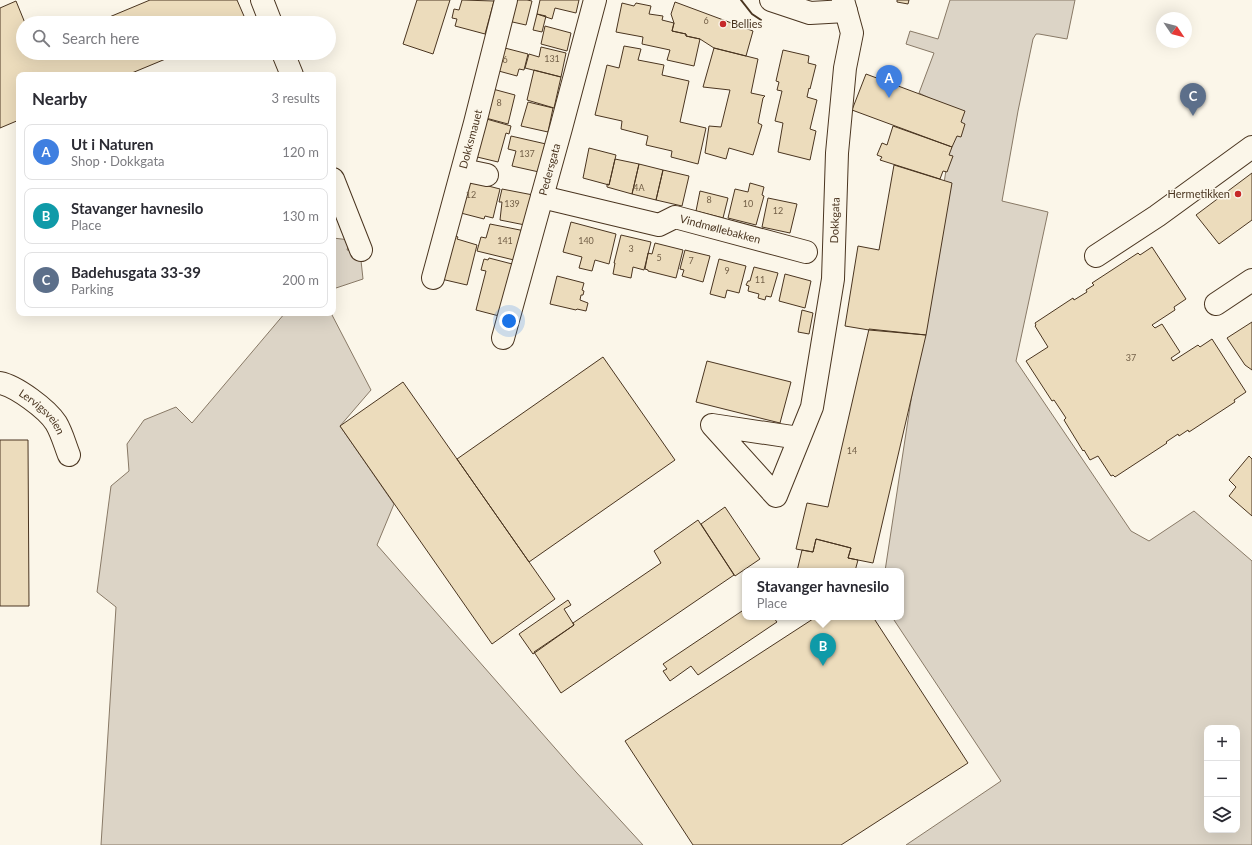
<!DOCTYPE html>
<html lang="en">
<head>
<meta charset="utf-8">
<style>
  body { margin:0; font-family:Lato,sans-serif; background:#f2f2f3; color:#2b2b33 }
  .controls { position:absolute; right:12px; bottom:12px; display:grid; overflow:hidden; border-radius:8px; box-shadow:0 4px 16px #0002 }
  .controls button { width:36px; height:36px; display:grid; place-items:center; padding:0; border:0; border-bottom:1px solid #e1e1e2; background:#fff; color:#2b2b33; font:20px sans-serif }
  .compass { position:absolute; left:1156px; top:12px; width:36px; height:36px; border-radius:50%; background:#fff; box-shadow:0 4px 16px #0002; rotate:125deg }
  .you { position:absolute; left:509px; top:321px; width:14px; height:14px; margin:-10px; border:3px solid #fff; border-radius:50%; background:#1a73e8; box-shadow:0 0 0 6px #1a73e833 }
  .badge { display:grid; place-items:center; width:26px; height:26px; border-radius:50%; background:#b45309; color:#fff; font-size:13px; font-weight:700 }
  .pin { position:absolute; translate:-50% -33px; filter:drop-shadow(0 1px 2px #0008) }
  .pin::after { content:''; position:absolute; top:21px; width:14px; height:12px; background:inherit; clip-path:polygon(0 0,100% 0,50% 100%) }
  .popup { position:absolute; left:742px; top:568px; width:162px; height:52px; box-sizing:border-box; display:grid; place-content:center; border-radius:8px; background:#fff; filter:drop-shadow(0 1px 3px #0005); font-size:13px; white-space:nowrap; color:#7c7c81 }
  .popup b { font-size:15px; color:#2b2b33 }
  .popup::after { content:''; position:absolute; left:50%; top:100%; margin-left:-8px; border:8px solid transparent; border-top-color:#fff }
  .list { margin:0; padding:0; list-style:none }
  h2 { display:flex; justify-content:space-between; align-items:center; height:52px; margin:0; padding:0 16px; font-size:17px }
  h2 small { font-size:13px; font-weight:400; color:#7c7c81 }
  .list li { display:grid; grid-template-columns:26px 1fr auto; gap:12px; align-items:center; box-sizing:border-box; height:56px; margin:0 8px 8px; padding:0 8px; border:1px solid #e1e1e2; border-radius:8px }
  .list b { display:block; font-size:15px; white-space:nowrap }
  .list p { margin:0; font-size:13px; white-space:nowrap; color:#7c7c81 }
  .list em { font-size:13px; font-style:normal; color:#7c7c81 }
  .icon { flex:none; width:22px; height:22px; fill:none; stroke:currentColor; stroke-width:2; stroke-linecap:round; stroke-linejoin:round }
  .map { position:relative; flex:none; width:1252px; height:845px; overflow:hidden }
  .search { position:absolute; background:#fff; box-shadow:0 4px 16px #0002; left:16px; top:16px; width:320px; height:44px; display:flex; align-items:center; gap:10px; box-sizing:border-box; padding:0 14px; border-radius:22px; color:#7c7c81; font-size:15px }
  .panel { position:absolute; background:#fff; box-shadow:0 4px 16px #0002; left:16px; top:72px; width:320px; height:244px; border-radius:8px }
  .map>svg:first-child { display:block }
  .water { fill:#dcd4c6; stroke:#887966; fill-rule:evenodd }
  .building { fill:#ecdcbc; stroke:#4a3520 }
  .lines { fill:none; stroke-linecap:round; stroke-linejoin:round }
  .minor-casing { stroke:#4a3520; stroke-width:24 }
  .minor { stroke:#fbf6e9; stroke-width:22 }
  .wall { stroke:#4a3520; stroke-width:2 }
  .poi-dot { fill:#c62828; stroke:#fbf6e9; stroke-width:1.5 }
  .labels { text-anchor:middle; stroke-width:3; stroke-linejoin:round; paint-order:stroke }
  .number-label { font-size:9px; fill:#725f47 }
  .poi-label { font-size:11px; fill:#4a3520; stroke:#fbf6e9; text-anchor:start }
  .street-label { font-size:11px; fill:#4a3520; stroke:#fbf6e9 }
</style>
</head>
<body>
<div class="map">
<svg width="1252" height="845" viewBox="0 0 1252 845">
  <rect width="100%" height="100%" fill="#fbf6e9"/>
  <!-- water -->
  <path class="water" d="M950 0H1075L1067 39 1039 34H1036L1033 39 1018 111 1002 201 1048 212 1016 361 1131 531 1149 541 1194 511 1252 561V845H906L1001 781 892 617H901V571H885L955 111 919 93 934 53 906 44 910 31 938 39ZM1207 728H1237V830H1207Z
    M333 238 350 240 347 250 360 251 363 279 333 289Z
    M285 313H331L371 390 340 426 394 504 377 545 576 772 643 845H101L116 607 97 592 111 486 129 471 127 444 144 420 176 407 192 423Z"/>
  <!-- building -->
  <path class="building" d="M150 0H237L247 23H95Z
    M417 0H450L433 54 403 44Z
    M462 0 494 1 485 34 455 26 457 19 452 18 454 9 459 10Z
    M514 0H527L532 1 526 25 508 21Z
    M540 0H579L576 13 555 8 552 19 537 14Z
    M897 0H909L908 4 897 2Z
    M16 1 25 23H23V53H180L127 75H19V120L0 128V8Z
    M675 2 753 31 746 56 714 48 700 39 686 36V34L672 31 674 23 671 14Z
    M622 3 634 6 636 3 651 6 649 14 663 16 662 20 674 23 672 31 686 34V36L700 39 694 66 667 60 670 50 642 44 643 37 616 32Z
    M537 14 546 16 542 32 533 30Z
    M545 26 571 33 567 51 541 44Z
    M624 46 641 49 638 60 664 65 662 75 689 81 680 122 706 128 698 164 671 157 672 151 646 145 648 136 621 129 622 121 595 115 607 65 619 68Z
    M501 47 528 54 524 70 519 69 517 76 495 70Z
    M541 47 566 53 561 77 525 68 529 54 539 57Z
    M714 48 758 59 751 93 765 96 763 98 758 123 762 125 753 155 729 148 726 159 705 153 709 126 721 127 730 90 703 87Z
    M783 50 809 56 808 63 816 65 810 89 809 88 807 97 817 100 810 129 816 131 810 160 778 152 783 123 775 121 782 91 777 90 779 82 776 81Z
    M534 70 561 77 554 108 527 100Z
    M866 74 965 111 961 122 965 124 961 137 957 136 952 147 852 110Z
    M489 88 515 95 508 124 482 117Z
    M528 102 553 108 548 132 521 126Z
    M483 118 511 126 509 134 506 133 498 162 473 156Z
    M893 126 952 147 949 155 953 156 947 172 943 171 940 179 880 160 882 157 877 155 882 143 887 145Z
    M511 136 546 144 539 172 512 166 516 151 508 149Z
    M589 148 616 155 609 185 583 178Z
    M615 159 639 164 632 194 607 187V184L609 185Z
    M639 164 663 170 656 200 632 194Z
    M894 165 952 183 926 335 869 330 845 326 858 246 879 250Z
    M663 170 689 176 682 206 656 200Z
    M1252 173V220L1219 244 1196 215Z
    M465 180 500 189 493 218 485 216 484 219 457 212Z
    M750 183 764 187 762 195 764 196 756 225 728 218 735 189 748 192Z
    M502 189 533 195 525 225 500 220 502 202H499Z
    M700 191 728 198 723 218 696 211Z
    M768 198 797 204 790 233 762 227Z
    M571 222 616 234 609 264 595 260 592 271 579 268 582 257 563 252Z
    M490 224 525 231 518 261 477 251 481 237 486 238Z
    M453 235 458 237 457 239 477 245 467 285 441 279Z
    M621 235 651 242 644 270 633 267 631 278 613 274 615 263H614Z
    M655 243 683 250 676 278 648 271V270L645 269 648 253 652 254Z
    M1152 247 1186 299 1174 307 1175 310 1152 325 1155 328 1162 324 1180 352 1171 358 1173 361 1198 345 1200 347 1212 339 1246 392 1234 400 1235 402 1189 432 1188 430 1179 436 1178 434 1166 442 1167 443 1115 477 1113 475 1111 476 1098 456 1090 460 1084 450 1083 451 1064 420 1066 418 1054 400 1052 401 1026 361 1048 347 1035 326 1036 325 1035 323 1073 298 1074 300 1087 292 1086 290 1094 285 1092 283 1138 253 1140 255Z
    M685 250 710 256 703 282 682 276 684 270 680 269Z
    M489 258 516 265 503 317 476 310 486 271 481 270 484 259 488 260Z
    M719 259 746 266 739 293 727 290 725 298 710 294Z
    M754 267 778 273 771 297 766 296 765 300 758 298 759 294 748 291 749 286 746 285 748 281H750Z
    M785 274 811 281 805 308 779 301Z
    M557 276 584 283 582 290 584 291 583 295H581L580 300 588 303 586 311 577 309 576 310 550 304Z
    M802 310 813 313 809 334 798 332Z
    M1252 322V370L1245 365 1227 338Z
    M869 329 926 335 873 563 848 558 851 548 816 539 813 552 796 549 807 503 828 507Z
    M603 357 675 460 529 562 457 459Z
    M707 361 791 382 780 423 696 402Z
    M403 382 555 599 492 644 340 426Z
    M0 440H28L29 606H0Z
    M1249 456 1252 459V516L1229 496 1236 487 1229 480Z
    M725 507 760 559 735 576 701 524Z
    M698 520 734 575 561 693 534 652 574 625 573 623 661 563 654 551Z
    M816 539 851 548 848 558 858 560 855 571H797L802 550 813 552Z
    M568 600 571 605 564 609 574 625 533 654 519 634Z
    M745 609V617H773L777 622 698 675 691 666 670 681 663 671 667 669 663 664Z
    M816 617H873L968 763 841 845H693L625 741Z"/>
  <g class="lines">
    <!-- minor casing -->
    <g class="minor-casing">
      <g id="minor">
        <path d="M262 0 271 23"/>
        <path d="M771 0 810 13 846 11"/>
        <path d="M283 53 292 75"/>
        <path d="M463 170 487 175"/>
        <path d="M333 179 361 250"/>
        <path id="s1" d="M542 197 659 225 675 217 806 252"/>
        <path d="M1096 256 1157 216 1252 147"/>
        <path id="s2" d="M433 278 475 123 506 0"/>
        <path d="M1216 304 1252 280"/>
        <path id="s3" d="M503 338 561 128 595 0"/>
        <path id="s4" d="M0 383C16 386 47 409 56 423 62 433 65 445 69 455"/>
        <path id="s5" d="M799 438 712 425 776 496 812 407 833 279 837 153 845 68 852 33 843 0"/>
      </g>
    </g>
    <!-- minor -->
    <use href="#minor" class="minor"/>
    <!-- wall -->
    <path class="wall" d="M741 0 752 14 761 20"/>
  </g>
  <!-- markers -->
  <g class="poi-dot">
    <circle cx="723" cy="24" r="4"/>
    <circle cx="1238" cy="194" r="4"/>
  </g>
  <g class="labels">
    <!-- number labels -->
    <g class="number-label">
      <text x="706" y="24">6</text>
      <text x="552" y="62">131</text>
      <text x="505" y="63">6</text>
      <text x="499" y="106">8</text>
      <text x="527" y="157">137</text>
      <text x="639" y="191">4A</text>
      <text x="471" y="198">12</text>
      <text x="709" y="203">8</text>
      <text x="512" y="207">139</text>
      <text x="748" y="207">10</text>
      <text x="778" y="214">12</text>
      <text x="505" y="244">141</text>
      <text x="586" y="244">140</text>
      <text x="631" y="252">3</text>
      <text x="659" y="261">5</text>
      <text x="691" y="264">7</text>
      <text x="727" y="274">9</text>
      <text x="760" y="283">11</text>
      <text x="1131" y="361">37</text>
      <text x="852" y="454">14</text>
    </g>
    <!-- poi labels -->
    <g class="poi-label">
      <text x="731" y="28">Bellies</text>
      <text x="1230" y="198" text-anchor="end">Hermetikken</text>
    </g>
    <!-- street labels -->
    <g class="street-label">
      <text dy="4" stroke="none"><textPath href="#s2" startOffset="144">Dokksmauet</textPath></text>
      <text dy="4" stroke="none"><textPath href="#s3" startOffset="175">Pedersgata</textPath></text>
      <text dy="4" stroke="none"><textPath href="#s5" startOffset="468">Dokkgata</textPath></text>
      <text dy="4" stroke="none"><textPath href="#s1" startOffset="185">Vindmøllebakken</textPath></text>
      <text dy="4" stroke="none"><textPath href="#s4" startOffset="52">Lervigsveien</textPath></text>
    </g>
  </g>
</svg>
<div class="controls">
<button>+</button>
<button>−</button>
<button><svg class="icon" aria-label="layers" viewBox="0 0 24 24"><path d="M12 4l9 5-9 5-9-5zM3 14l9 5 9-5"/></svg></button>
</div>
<svg class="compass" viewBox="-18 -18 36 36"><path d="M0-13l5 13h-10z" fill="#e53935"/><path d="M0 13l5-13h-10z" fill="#7c7c81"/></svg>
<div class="you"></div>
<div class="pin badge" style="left:889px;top:98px;background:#3f7fe0">A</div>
<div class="pin badge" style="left:823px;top:666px;background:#0f9aa8">B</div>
<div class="popup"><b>Stavanger havnesilo</b>Place</div>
<div class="pin badge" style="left:1193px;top:116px;background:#5c6f8a">C</div>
<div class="search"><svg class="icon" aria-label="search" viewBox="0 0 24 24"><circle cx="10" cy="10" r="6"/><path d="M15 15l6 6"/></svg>Search here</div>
<section class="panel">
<h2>Nearby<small>3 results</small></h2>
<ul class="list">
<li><span class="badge" style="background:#3f7fe0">A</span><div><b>Ut i Naturen</b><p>Shop · Dokkgata</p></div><em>120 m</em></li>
<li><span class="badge" style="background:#0f9aa8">B</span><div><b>Stavanger havnesilo</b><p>Place</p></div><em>130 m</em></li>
<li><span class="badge" style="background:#5c6f8a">C</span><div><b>Badehusgata 33-39</b><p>Parking</p></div><em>200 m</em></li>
</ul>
</section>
</div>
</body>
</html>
